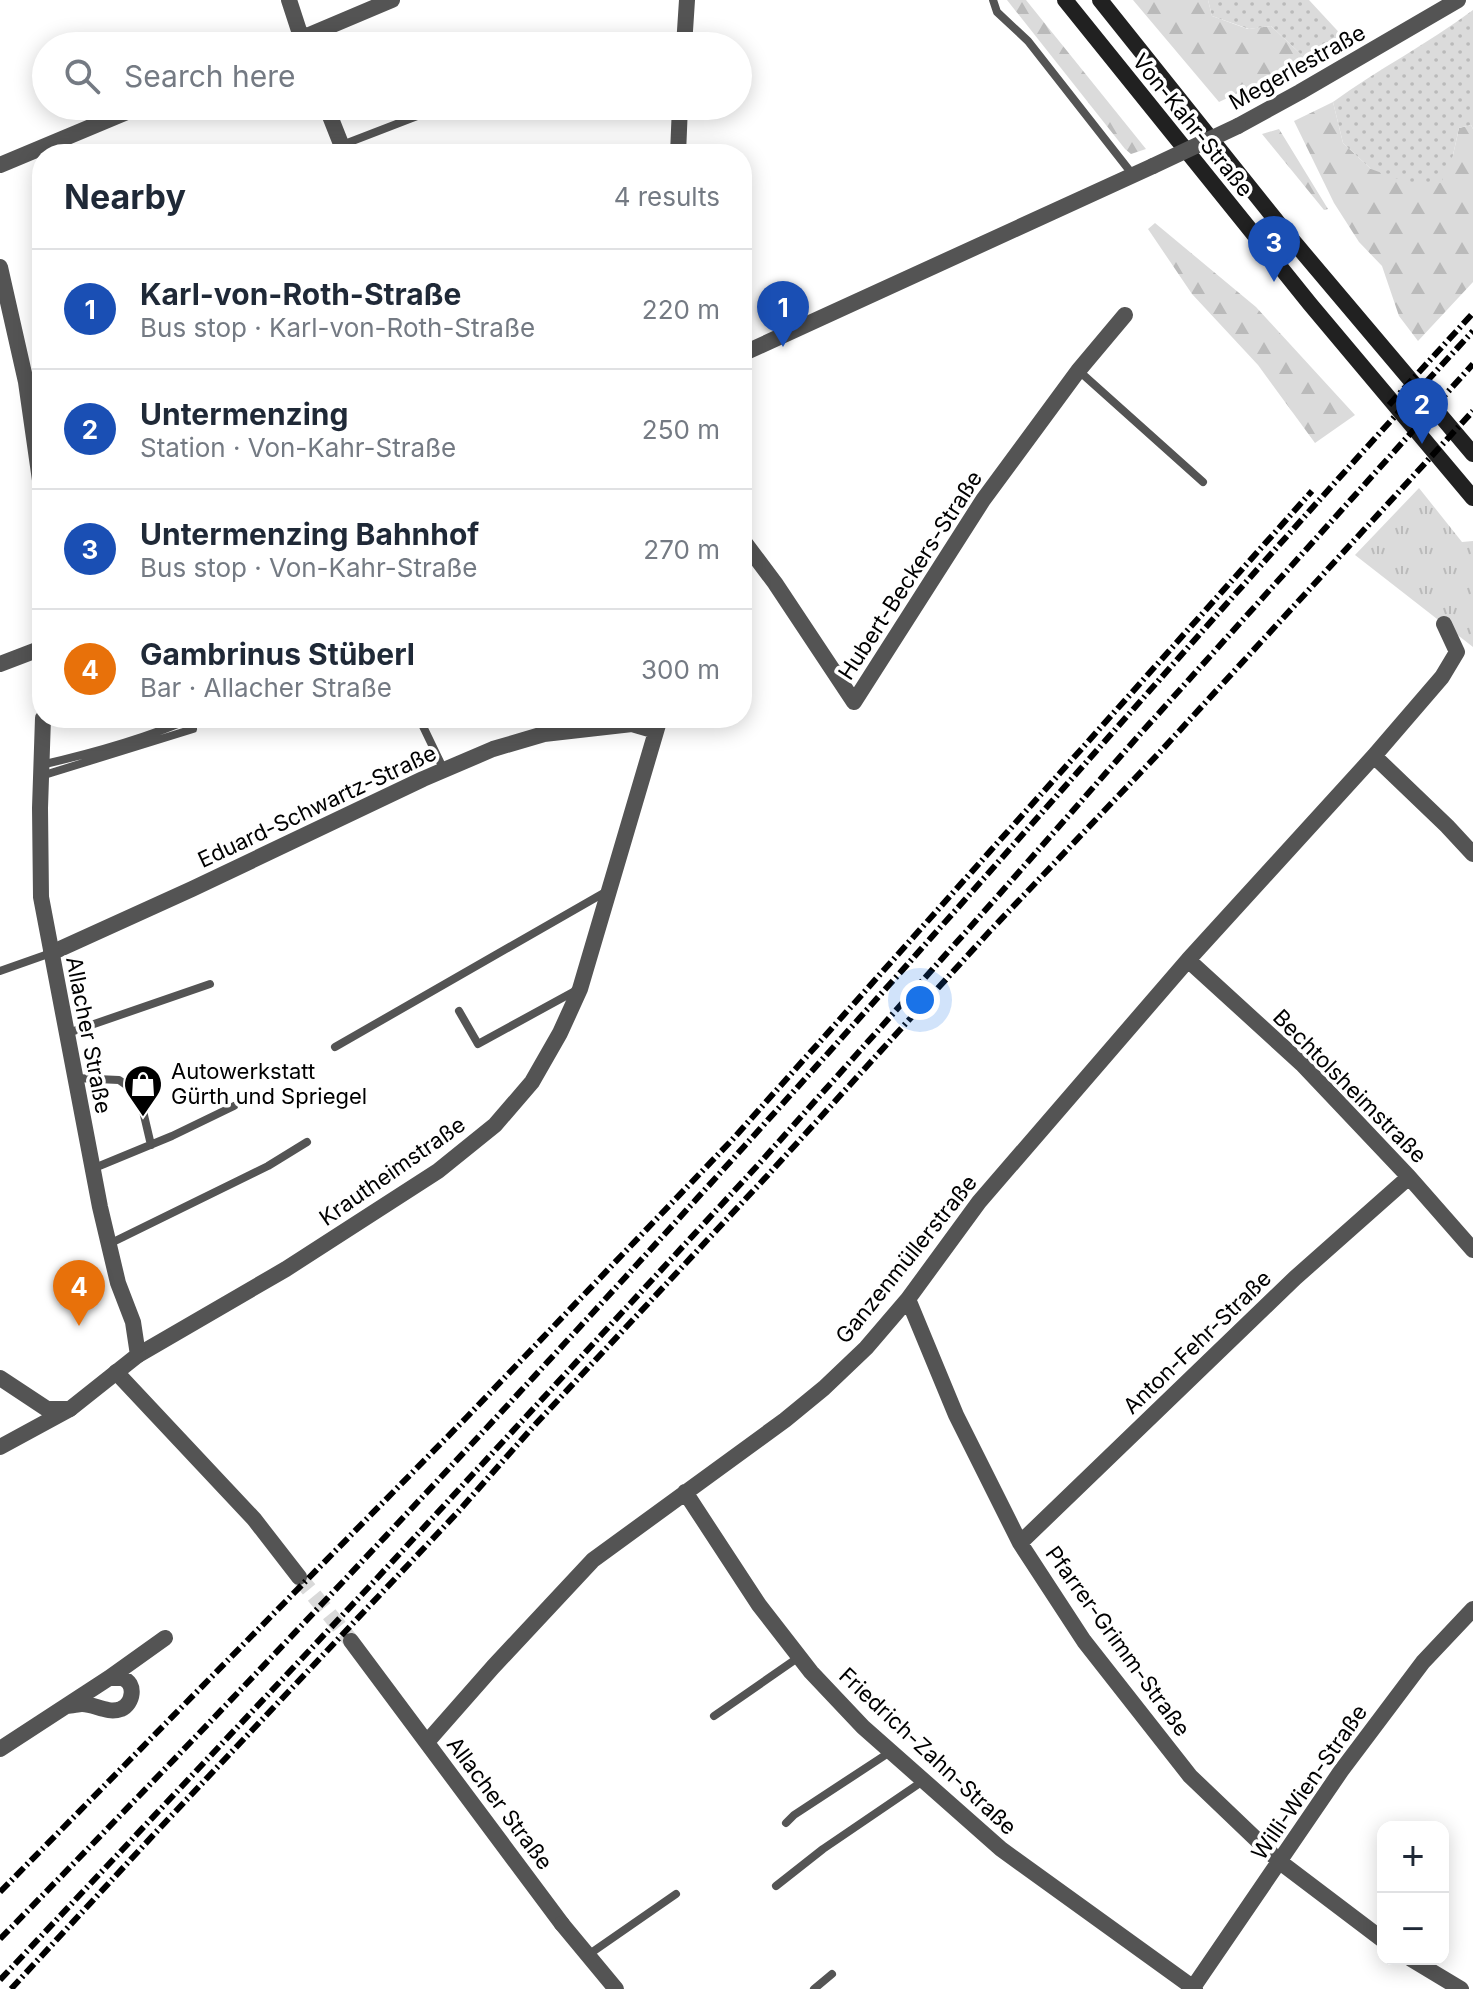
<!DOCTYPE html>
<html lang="en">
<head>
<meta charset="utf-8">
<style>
  body { margin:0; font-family:Inter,sans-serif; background:#f6f6f7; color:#1f2937 }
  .controls { position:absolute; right:24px; bottom:24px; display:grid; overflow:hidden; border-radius:16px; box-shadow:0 4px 20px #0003 }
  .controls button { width:72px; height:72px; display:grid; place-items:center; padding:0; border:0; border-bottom:2px solid #e0e1e3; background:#fff; color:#1f2937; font:40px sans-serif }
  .you { position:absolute; left:920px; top:1000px; width:28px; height:28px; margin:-20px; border:6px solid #fff; border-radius:50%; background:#1a73e8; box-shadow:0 0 0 12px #1a73e833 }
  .badge { display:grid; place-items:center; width:52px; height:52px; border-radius:50%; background:#2563eb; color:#fff; font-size:26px; font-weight:700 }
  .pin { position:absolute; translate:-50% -66px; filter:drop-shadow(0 2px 4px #0008) }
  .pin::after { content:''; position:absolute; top:42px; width:28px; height:24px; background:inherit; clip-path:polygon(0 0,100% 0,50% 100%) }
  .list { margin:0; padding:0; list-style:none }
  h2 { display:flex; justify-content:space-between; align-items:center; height:104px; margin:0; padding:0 32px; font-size:34px }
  h2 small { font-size:26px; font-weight:400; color:#747a83 }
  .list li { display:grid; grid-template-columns:52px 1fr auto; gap:24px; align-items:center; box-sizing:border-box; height:120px; padding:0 32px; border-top:2px solid #e0e1e3 }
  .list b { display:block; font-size:30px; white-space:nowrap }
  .list p { margin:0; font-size:26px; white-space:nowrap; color:#747a83 }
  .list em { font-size:26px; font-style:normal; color:#747a83 }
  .icon { flex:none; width:44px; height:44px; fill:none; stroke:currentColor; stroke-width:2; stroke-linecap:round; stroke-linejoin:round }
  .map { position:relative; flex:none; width:1473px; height:1989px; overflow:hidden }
  .search { position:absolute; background:#fff; box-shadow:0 4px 20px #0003; left:32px; top:32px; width:720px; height:88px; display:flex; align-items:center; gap:20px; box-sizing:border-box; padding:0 28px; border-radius:44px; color:#747a83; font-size:30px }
  .panel { position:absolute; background:#fff; box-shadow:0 4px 20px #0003; left:32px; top:144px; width:720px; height:584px; border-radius:32px }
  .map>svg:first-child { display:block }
  .grass { fill:url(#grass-tufts) }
  .forest { fill:url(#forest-firs) }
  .park { fill:url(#park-dots) }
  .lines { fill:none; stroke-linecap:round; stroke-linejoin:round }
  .minor-tunnel { stroke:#d9d9d9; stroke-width:16; stroke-dasharray:16 8; stroke-linecap:butt }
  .service { stroke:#545454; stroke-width:8 }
  .minor { stroke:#545454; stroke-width:16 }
  .tertiary { stroke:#545454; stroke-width:16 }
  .secondary { stroke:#212121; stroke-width:16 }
  .rail { stroke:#000; stroke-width:6; stroke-dasharray:12 4 2 4; stroke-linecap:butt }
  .tertiary-bridge { stroke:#545454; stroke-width:16 }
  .labels { text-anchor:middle; stroke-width:7; stroke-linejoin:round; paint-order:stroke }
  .street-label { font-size:22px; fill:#000; stroke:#fff }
  .poi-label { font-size:22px; fill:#000; stroke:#fff; text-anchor:start }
</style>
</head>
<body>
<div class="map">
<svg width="1473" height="1989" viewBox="0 0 1473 1989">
  <defs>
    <pattern id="grass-tufts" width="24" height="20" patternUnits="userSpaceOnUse" patternTransform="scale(2)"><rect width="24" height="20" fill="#dbdbdb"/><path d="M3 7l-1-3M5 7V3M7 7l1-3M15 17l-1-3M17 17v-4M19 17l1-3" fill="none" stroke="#bababa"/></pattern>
    <pattern id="forest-firs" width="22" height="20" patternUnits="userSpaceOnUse" patternTransform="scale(2)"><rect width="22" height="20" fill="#dbdbdb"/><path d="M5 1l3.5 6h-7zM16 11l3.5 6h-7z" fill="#bababa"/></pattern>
    <pattern id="park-dots" width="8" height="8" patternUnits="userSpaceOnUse" patternTransform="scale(2)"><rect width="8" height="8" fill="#dbdbdb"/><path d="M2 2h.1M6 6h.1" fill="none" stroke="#bababa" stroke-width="1.8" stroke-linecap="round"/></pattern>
  </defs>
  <rect width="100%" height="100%" fill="#fff"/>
  <!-- grass -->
  <path class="grass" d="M1419 488 1462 542 1473 541V647L1355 555Z"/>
  <!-- forest -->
  <path class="forest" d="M1007 0H1026L1146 149 1131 154 1125 149Z
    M1133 0H1208L1212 16 1248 29 1271 26 1307 60 1219 102Z
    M1333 102 1343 143 1371 169 1453 155 1459 128 1471 125 1473 129V282L1418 341 1399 316 1382 266 1359 242 1334 203 1294 121Z
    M1279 129 1328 209 1324 210 1262 134Z
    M1155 223 1256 307 1355 415 1315 443 1258 365 1192 294 1148 229Z"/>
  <!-- park -->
  <path class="park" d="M1208 0H1309L1347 41 1307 60 1271 26 1249 29 1212 16Z
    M1473 10V129L1471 125 1459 128 1453 155 1441 183 1414 185 1371 169 1343 143 1333 102C1378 69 1428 44 1473 10Z"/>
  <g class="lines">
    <!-- minor-tunnel -->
    <path class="minor-tunnel" d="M299 1577 351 1641"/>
    <!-- service -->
    <path class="service" d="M993 0 997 12 1028 41 1133 175
      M342 145 438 108
      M1079 371 1203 482
      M419 718 444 770
      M41 765C93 753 144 739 192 718
      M41 776 193 729
      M0 971 51 953
      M459 1011 478 1044 575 991
      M68 1033 210 984
      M335 1047 609 890
      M75 1078 119 1080 139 1094 151 1145
      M92 1169 172 1136 234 1106
      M109 1244 268 1166 307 1142
      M714 1716 799 1657
      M786 1823 794 1815 890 1752
      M776 1886 823 1849 923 1781
      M588 1955 676 1894
      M814 1989 832 1974"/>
    <!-- minor -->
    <path class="minor" d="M289 0 304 46
      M283 46 392 0
      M684 46 687 0
      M326 106 345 154
      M678 154 680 106
      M0 165 141 106
      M742 539 775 583 854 702 983 500 1078 371 1125 315
      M0 664 42 648
      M1374 756 1447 826 1473 854
      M51 953 192 889 423 779 493 749 544 734 632 724 656 731
      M1188 960 1302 1064 1409 1177 1473 1250
      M908 1299 956 1415 1020 1543 1084 1641 1190 1776 1280 1862 1383 1940
      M138 1355 286 1269 438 1171 495 1125 532 1082 560 1033 580 989 660 718
      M116 1372 254 1519 299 1577
      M0 1447 70 1409
      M685 1492 759 1605 811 1672 863 1727 1001 1849 1195 1989
      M1020 1543 1295 1278 1409 1177
      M351 1641 562 1924
      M68 1706C71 1706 79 1704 82 1704 95 1704 107 1714 121 1709 133 1704 137 1683 122 1678 121 1678 111 1678 109 1678
      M427 1742 493 1667 593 1560 785 1420 824 1388 866 1348 908 1299 979 1202 1188 960 1374 756 1442 677 1457 652 1444 624
      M0 1749 109 1678 165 1638
      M1411 1959 1461 1989
      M1192 1989 1341 1771 1423 1662 1473 1609"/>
    <!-- tertiary -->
    <path class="tertiary" d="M1238 126 1300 92 1458 0
      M0 267 26 382 42 494
      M742 354 1153 166
      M0 1378 47 1409H70L138 1355 133 1322 118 1283 100 1207 41 897 40 808 43 718
      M562 1924 616 1989"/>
    <!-- secondary -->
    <path class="secondary" d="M1065 0 1310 304 1473 498
      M1100 0 1283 229 1473 454"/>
    <!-- rail -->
    <path class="rail" d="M1389 405 1473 313
      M0 1892 465 1419 732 1140 1312 491
      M0 1939C286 1647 565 1347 838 1042 1050 806 1257 565 1473 331
      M0 1980 368 1588 758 1165 997 897 1141 733 1473 364
      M11 1989 158 1830 457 1513 532 1428 767 1176 989 932 1160 752 1473 411"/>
    <!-- tertiary-bridge -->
    <path class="tertiary-bridge" d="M1153 166 1238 126"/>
  </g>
  <!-- icons -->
  <defs>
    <g id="shop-pin" transform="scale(2)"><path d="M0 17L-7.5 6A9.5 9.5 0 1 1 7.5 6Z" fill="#000" stroke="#fff"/><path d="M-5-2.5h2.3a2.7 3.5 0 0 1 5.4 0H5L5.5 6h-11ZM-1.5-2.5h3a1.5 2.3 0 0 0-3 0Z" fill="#fff"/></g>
  </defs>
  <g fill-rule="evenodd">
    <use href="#shop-pin" x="143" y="1084"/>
  </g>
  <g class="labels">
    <!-- street labels -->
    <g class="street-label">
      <text transform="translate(1297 67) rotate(-29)" y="8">Megerlestraße</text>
      <text transform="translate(1193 125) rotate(51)" y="8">Von-Kahr-Straße</text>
      <text transform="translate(910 575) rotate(-57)" y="8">Hubert-Beckers-Straße</text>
      <text transform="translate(317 806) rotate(-25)" y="8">Eduard-Schwartz-Straße</text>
      <text transform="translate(89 1035) rotate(79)" y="8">Allacher Straße</text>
      <text transform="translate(1350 1086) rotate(45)" y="8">Bechtolsheimstraße</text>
      <text transform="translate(392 1171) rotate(-35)" y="8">Krautheimstraße</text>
      <text transform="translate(906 1259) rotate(-51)" y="8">Ganzenmüllerstraße</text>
      <text transform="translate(1197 1342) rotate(-44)" y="8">Anton-Fehr-Straße</text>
      <text transform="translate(1118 1641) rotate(54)" y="8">Pfarrer-Grimm-Straße</text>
      <text transform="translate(928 1751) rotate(43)" y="8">Friedrich-Zahn-Straße</text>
      <text transform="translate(1309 1782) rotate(-55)" y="8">Willi-Wien-Straße</text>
      <text transform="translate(500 1803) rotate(53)" y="8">Allacher Straße</text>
    </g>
    <!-- poi labels -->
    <g class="poi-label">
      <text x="171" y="1079">Autowerkstatt<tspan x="171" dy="25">Gürth und Spriegel</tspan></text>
    </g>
  </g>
</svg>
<div class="controls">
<button>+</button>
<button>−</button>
</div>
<div class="you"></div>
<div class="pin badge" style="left:783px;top:347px;background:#1a4fb4">1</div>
<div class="pin badge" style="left:1422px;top:444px;background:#1a4fb4">2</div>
<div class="pin badge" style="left:1274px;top:282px;background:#1a4fb4">3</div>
<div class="pin badge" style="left:79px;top:1326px;background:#e8710a">4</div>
<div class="search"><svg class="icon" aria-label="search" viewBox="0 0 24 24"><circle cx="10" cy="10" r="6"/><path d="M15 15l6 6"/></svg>Search here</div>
<section class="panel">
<h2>Nearby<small>4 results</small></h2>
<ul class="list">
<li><span class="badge" style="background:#1a4fb4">1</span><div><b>Karl-von-Roth-Straße</b><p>Bus stop · Karl-von-Roth-Straße</p></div><em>220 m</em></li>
<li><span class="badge" style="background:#1a4fb4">2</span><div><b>Untermenzing</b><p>Station · Von-Kahr-Straße</p></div><em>250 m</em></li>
<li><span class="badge" style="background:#1a4fb4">3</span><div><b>Untermenzing Bahnhof</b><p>Bus stop · Von-Kahr-Straße</p></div><em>270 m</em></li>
<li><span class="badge" style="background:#e8710a">4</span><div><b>Gambrinus Stüberl</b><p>Bar · Allacher Straße</p></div><em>300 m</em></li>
</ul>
</section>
</div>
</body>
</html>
